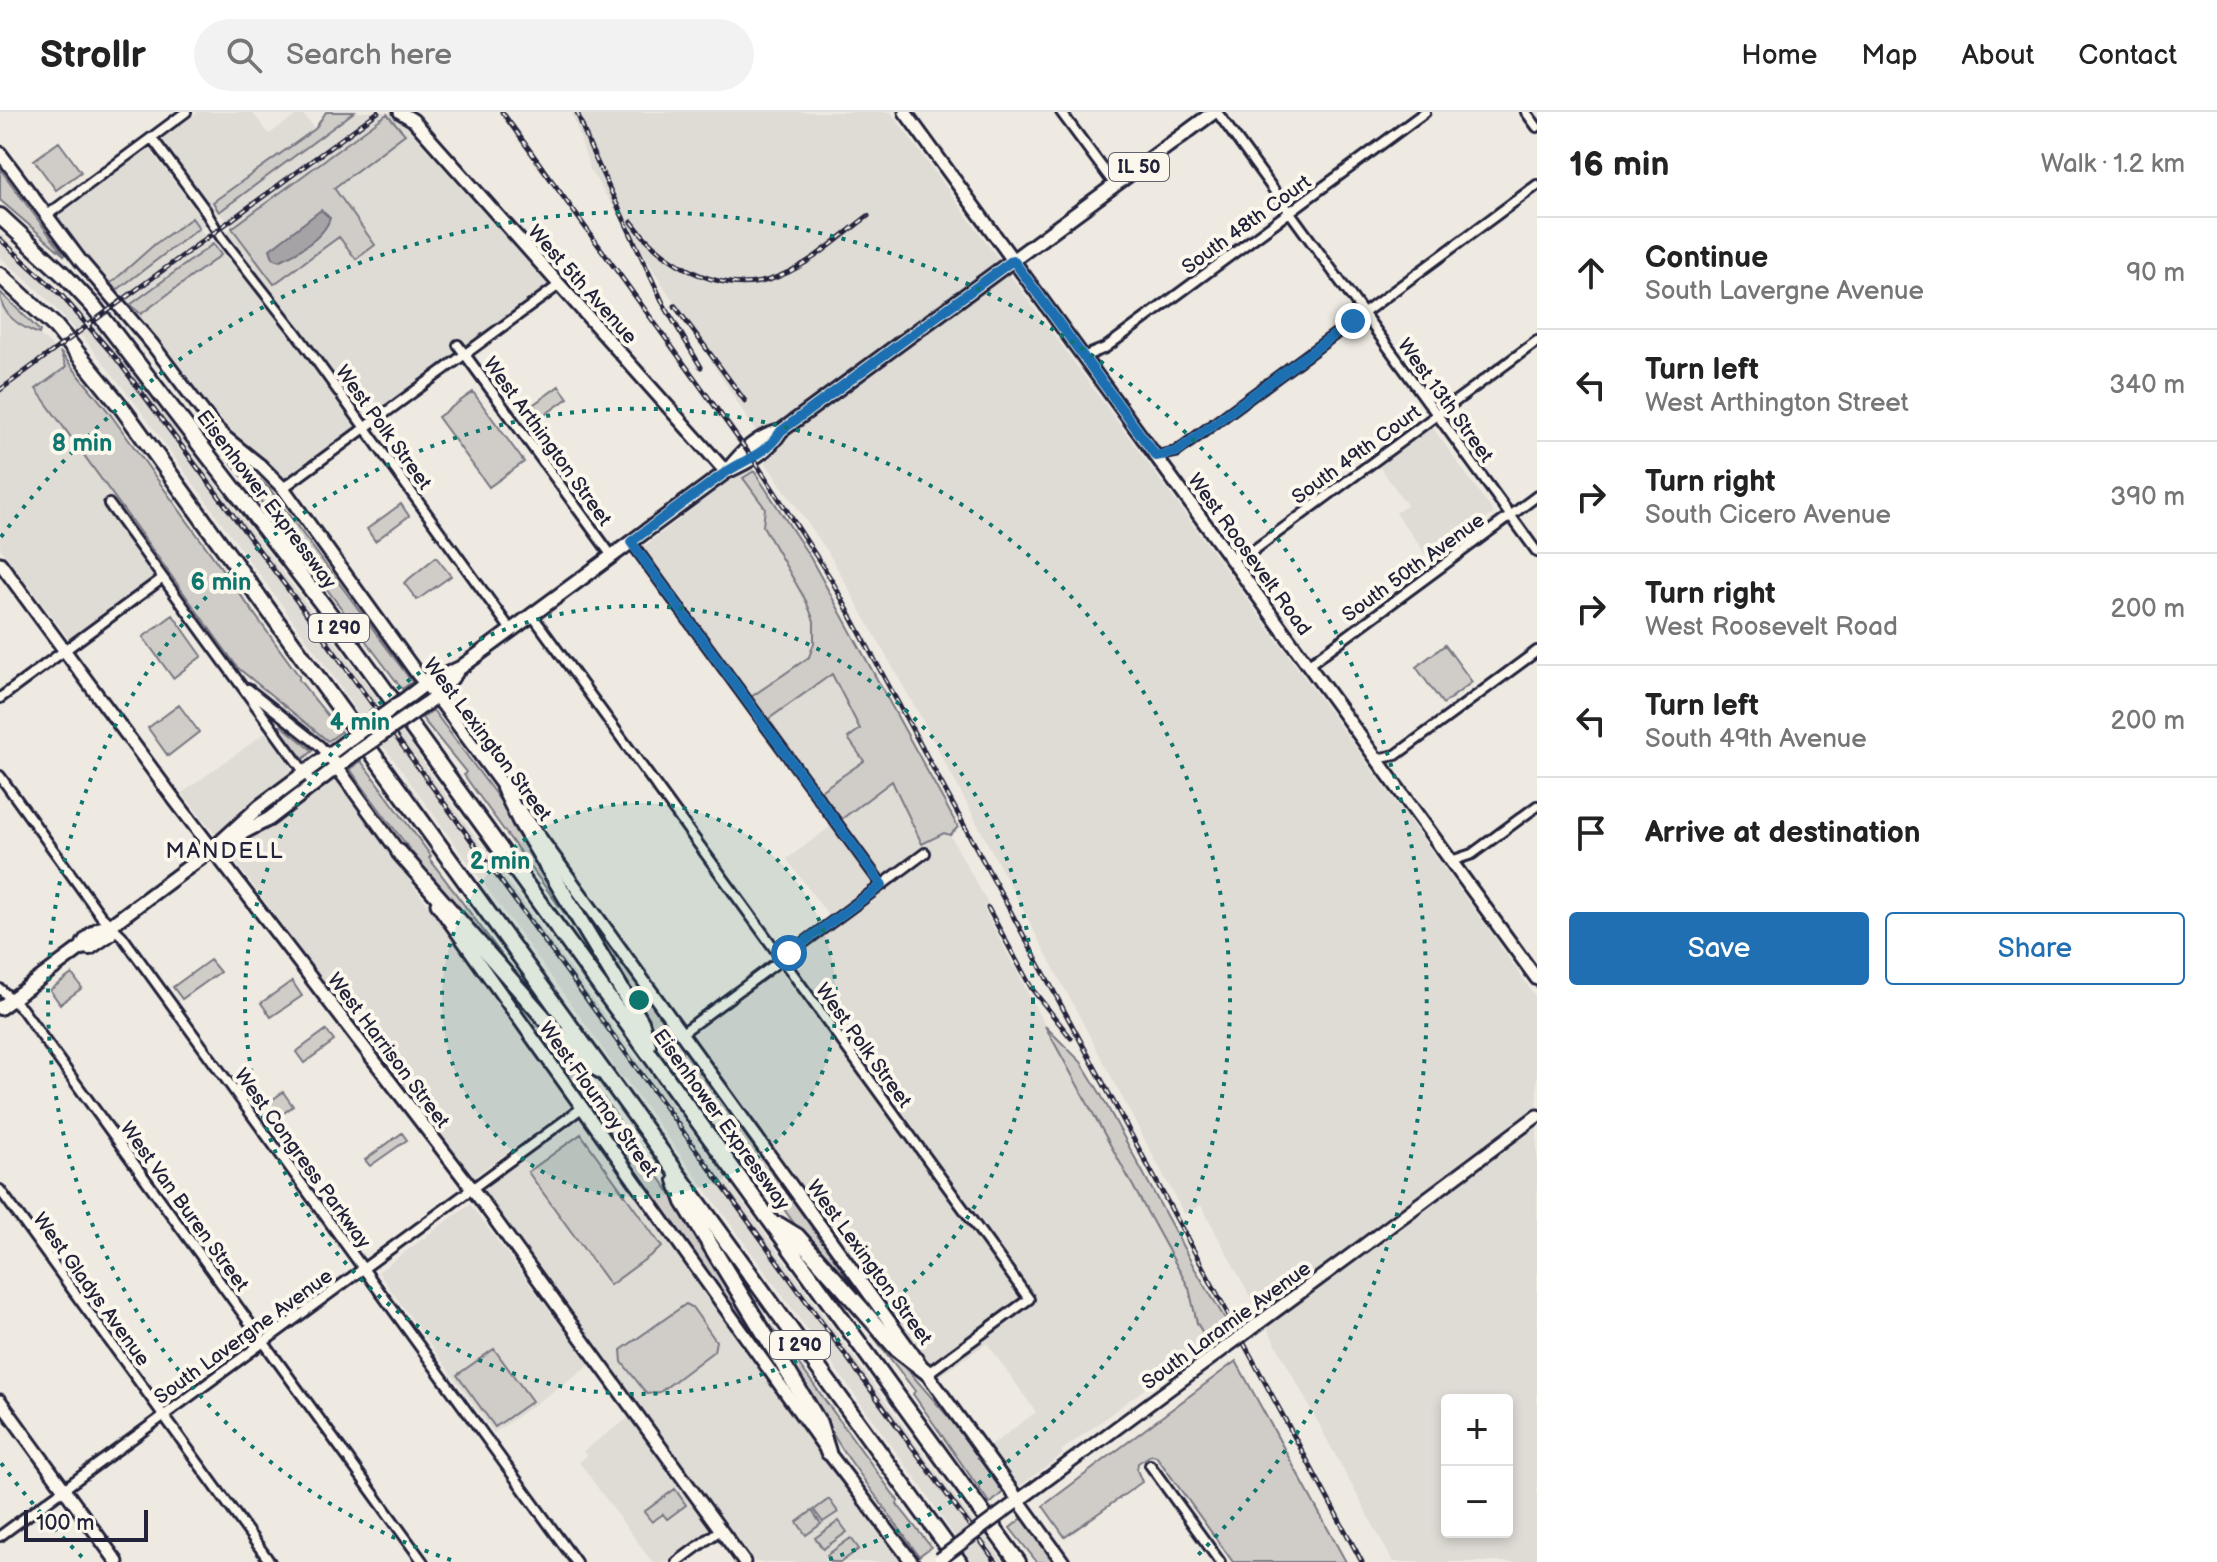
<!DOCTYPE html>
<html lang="en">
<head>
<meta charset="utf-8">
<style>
  body { margin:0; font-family:"Balsamiq Sans",sans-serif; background:#f2f2f2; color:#222 }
  .controls { position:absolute; right:24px; bottom:24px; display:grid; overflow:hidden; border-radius:8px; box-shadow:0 4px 12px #0003 }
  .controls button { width:72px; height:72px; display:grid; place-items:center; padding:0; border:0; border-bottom:2px solid #e0e0e0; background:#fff; color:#222; font:40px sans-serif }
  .scale { position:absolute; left:24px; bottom:20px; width:124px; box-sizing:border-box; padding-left:8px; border:4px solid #22223b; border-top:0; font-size:22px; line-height:28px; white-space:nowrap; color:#22223b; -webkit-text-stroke:6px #fbf7ec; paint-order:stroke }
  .stop { position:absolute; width:24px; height:24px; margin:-18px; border:6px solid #1f6fb2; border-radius:50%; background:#fff }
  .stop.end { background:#1f6fb2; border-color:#fff; box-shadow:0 2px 8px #0008 }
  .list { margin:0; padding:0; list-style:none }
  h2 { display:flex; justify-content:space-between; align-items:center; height:104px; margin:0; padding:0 32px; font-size:34px }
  h2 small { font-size:26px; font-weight:400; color:#767676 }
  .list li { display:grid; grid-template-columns:52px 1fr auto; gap:24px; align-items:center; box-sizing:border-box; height:112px; padding:0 32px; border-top:2px solid #e0e0e0 }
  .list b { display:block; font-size:30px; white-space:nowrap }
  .list p { margin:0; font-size:26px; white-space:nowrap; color:#767676 }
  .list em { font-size:26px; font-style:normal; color:#767676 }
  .actions { display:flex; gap:16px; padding:24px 32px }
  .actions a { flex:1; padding:18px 0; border:2px solid #1f6fb2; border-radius:8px; text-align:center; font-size:28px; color:#1f6fb2 }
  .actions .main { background:#1f6fb2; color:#fff }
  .icon { flex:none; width:44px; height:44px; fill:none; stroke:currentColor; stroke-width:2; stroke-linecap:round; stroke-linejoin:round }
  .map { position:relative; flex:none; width:1537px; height:1450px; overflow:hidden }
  header { display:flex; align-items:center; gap:48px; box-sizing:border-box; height:112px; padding:0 40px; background:#fff; border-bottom:2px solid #e0e0e0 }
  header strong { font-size:38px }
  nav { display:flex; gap:44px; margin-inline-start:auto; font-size:28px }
  .search { width:560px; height:72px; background:#f2f2f2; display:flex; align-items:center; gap:20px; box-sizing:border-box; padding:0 28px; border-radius:44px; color:#767676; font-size:30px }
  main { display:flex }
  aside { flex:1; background:#fff }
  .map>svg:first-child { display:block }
  .built { fill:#dfdbd5; fill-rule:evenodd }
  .green { fill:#d0cdc9; stroke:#797882; stroke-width:2 }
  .water { fill:#a6a3a7; stroke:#716f7c; stroke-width:2 }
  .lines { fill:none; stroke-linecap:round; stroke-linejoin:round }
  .street-casing { stroke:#22223b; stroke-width:14 }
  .secondary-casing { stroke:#22223b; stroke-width:17 }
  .primary-casing { stroke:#22223b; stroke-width:18 }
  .highway-casing { stroke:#22223b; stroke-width:20 }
  .street { stroke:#fbf7ec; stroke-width:8 }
  .secondary { stroke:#fbf7ec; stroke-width:11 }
  .primary { stroke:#fbf7ec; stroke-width:12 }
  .highway { stroke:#fbf7ec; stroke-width:14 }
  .rail-casing { stroke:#22223b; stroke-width:5 }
  .rail { stroke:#fbf7ec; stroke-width:2; stroke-dasharray:6; stroke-linecap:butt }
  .secondary-bridge-casing { stroke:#22223b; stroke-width:17; stroke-linecap:butt }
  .primary-bridge-casing { stroke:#22223b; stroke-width:18; stroke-linecap:butt }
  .secondary-bridge { stroke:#fbf7ec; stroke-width:11 }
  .primary-bridge { stroke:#fbf7ec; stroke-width:12 }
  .route { stroke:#1f6fb2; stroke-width:10 }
  .ring { fill:none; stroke:#0f766e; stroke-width:4; stroke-dasharray:4 8 }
  .labels { text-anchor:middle; stroke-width:8; stroke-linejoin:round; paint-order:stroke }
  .shield { fill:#fbf7ec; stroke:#636270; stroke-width:2 }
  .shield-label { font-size:18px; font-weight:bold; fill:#22223b }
  .street-label { font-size:20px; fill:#22223b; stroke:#fbf7ec }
  .neighbourhood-label { font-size:22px; letter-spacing:2px; fill:#22223b; stroke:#fbf7ec }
  .centre { fill:#0f766e; stroke:#fbf7ec; stroke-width:4 }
  .ring-label { font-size:24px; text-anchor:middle; font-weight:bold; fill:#0f766e; stroke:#fbf7ec; stroke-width:8; stroke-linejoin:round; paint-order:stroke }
</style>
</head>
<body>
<header>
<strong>Strollr</strong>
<div class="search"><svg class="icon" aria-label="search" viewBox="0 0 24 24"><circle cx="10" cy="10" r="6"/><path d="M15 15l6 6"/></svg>Search here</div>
<nav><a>Home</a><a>Map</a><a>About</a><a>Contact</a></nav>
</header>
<main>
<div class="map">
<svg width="1537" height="1450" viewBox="0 0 1537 1450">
  <rect width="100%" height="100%" fill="#eeeae2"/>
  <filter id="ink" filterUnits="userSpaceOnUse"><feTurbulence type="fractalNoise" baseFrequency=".0125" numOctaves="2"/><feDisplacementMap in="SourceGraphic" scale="16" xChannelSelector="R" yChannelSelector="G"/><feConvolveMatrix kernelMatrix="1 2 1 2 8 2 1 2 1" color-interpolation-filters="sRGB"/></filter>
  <g filter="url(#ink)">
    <!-- built -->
    <path class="built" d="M198 0H252L269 22 301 0 315 17 214 90 219 99 354 0H384L387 2 393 0 549 174 366 309 226 121 232 116 219 100 215 103 162 31V27ZM387 3 404 22 330 79 233 117Z
      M572 0H891L1495 826 1537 887V1450H1393L1201 1093 1184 1102 924 611 828 440 765 350 772 345 590 58ZM1447 1288H1507V1420H1447Z
      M149 36 205 111 200 117 212 132 218 128 354 312V319L284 369 222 317 123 192 127 189 119 179 114 182 55 109 56 106ZM191 107 199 116 116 178 155 132ZM212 132 220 143 141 202 130 193Z
      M0 122 86 203 148 282 403 620 436 670 637 948 645 954 931 1353 1004 1450H973L969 1446 921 1374 626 968 619 963 597 928 386 637 382 635 360 606 336 568 135 291 85 228 38 178 0 145Z
      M0 191 11 206 24 216 39 222 59 241 66 255 36 278 167 456 69 527 0 436Z
      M1430 312 1494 401 1430 448 1396 401 1407 393 1377 351Z
      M750 353 754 359 744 366 765 396 806 489 814 509V531L809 545 751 585 642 436Z
      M832 561 860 617 864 649 819 680 767 608Z
      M268 619 293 659 247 701 218 721H214L182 681Z
      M333 663 573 993 472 1066 410 987 229 741Z
      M892 669 922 732 944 721 950 723 988 792 983 795 1041 906 1189 1176 1197 1211 1208 1230 1061 1339 1063 1342 1020 1374 989 1335 1036 1300 987 1231 938 1265 689 922 836 814 787 747Z
      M583 1005 683 1148 901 1450H755L482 1076Z
      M470 1092 590 1253 494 1321 378 1160Z
      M629 1306 693 1395 697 1396 713 1417 669 1450H652L579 1350 587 1344 583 1339Z"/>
    <!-- green -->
    <path class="green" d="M326 0H354L219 100 213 90 315 17Z
      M387 2 405 22 334 76 375 133 356 147 339 125 274 172 232 116Z
      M59 30 81 60 56 78 34 48Z
      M0 57 65 144 0 88Z
      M192 106 199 116 117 178 110 172 155 132Z
      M213 132 221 143 141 202 130 193Z
      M0 180 40 219 39 222C20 215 0 202 0 180Z
      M60 240 108 299 299 564V568L341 620 328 629 238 556 36 277 66 255Z
      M559 274 568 286 532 312 523 300Z
      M473 280 524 350 489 375 438 305Z
      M214 327 269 376 412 570 402 577Z
      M754 359 810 445 958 715 950 723 944 721 922 732 892 669 839 709 819 680 864 649 848 626 860 617 832 562 767 608 751 585 809 545 814 531V509L806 489 763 414 765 396 743 366Z
      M401 392 409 404 375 429 367 417Z
      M436 445 451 464 417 488 404 471Z
      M173 503 202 544 173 566 143 525Z
      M1445 533 1472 570 1443 592 1416 555Z
      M179 593 199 620 168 644 148 616Z
      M433 598 505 695 582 821 580 823 464 663 466 660 422 606Z
      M280 614H282L313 639 303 647 281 619Z
      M361 649 431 744 429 746 516 862 514 864C456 797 402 730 350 657Z
      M549 746 666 912 658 918 657 925Z
      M463 819 596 976 587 975 580 980Z
      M210 848 220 860 182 887 173 875Z
      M72 862 82 876 60 892 50 878Z
      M292 869 302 884 271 905 261 891Z
      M1045 914 1081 950 1100 981 1195 1157 1230 1215 1209 1231 1197 1211 1189 1176Z
      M326 918 334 929 304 951 296 940Z
      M684 938 881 1211 806 1128 729 1020 730 1018 670 942 678 944Z
      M283 980 293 994 272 1010 261 996Z
      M604 987 695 1116 799 1287 595 1001 603 993Z
      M402 1021 407 1028 370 1054 365 1048Z
      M581 1022 662 1135 610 1173 528 1060Z
      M831 1169 951 1308 1003 1380 990 1392 913 1282 915 1279Z
      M686 1192 692 1195 716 1229 714 1239 660 1280 647 1282 622 1250 621 1238Z
      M756 1193 898 1389 897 1392 931 1435 919 1444 844 1340 753 1195Z
      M494 1237 532 1289 495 1315 457 1263Z
      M1236 1249 1346 1450H1233L1156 1344 1151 1343 1138 1351 1137 1358 1142 1370 1065 1425 1043 1394Z
      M675 1377 686 1393 667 1407 663 1402 652 1410 644 1400Z
      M829 1387 838 1400 823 1410 814 1398Z
      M812 1399 821 1412 806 1423 797 1410Z
      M1021 1407 1024 1408 1053 1450H1037L1010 1416Z
      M839 1409 847 1420 823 1437 815 1426Z
      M851 1426 859 1437 841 1450H832L827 1443Z"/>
    <!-- water -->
    <path class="water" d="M321 98 330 106C325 125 296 141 279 149L273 146 270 137Z"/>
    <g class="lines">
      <!-- street casing -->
      <g class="street-casing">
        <path id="street" d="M1061 0 1115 73
          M1217 0 1537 440
          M1526 0 1537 15
          M152 26 206 99
          M204 97 221 125 297 222 511 518
          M46 104 186 0
          M458 233 612 444
          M1083 245 1105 236 1425 0
          M1156 344 1176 340 1537 73
          M283 376 559 173
          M109 392 313 672
          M631 430 882 773
          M1230 446 1254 438 1537 229
          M532 503 1029 1187 928 1261
          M1308 553 1537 384
          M248 577 320 634 328 643
          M0 586 163 466
          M1376 647 1396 643 1537 539
          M0 664 101 804 122 824 576 1450
          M1451 749 1472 742 1537 694
          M0 877 22 897 423 1450
          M682 921 925 741
          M0 1078 270 1450
          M1150 1353 1220 1450
          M0 1424 583 995
          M677 1450 720 1418"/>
      </g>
      <!-- secondary casing -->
      <g class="secondary-casing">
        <path id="secondary" d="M400 0 413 8 726 360
          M905 0 1537 867
          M0 41 80 148 152 232 213 313 226 326 261 354 283 376 418 563 443 593 508 681
          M0 451 174 687 480 1087 744 1450
          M328 643 403 746
          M520 698 1063 1450
          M437 792 828 1340 912 1450
          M1366 1132 1537 1004
          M0 1289 117 1450
          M1000 1402 1214 1244"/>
      </g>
      <!-- primary casing -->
      <g class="primary-casing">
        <path id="primary" d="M727 359C742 340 757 324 781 319
          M408 585 425 572 460 556 726 360C748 350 768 340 781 319L1214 0
          M417 598 436 585 456 561
          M227 729 269 707 355 641
          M82 835 90 836 110 822 111 813
          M0 896 82 835C85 824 100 814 111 813L214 736 260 694 347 629"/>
      </g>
      <!-- highway casing -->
      <g class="highway-casing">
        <path id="highway" d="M0 104 65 164 94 195 324 494 1018 1450
          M0 163 56 215 122 296 959 1450
          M504 676 520 709 641 910 648 933
          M399 740 580 947 601 959
          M676 1068 684 1090 819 1311 828 1340
          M779 1113 797 1124 898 1238 928 1261"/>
      </g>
      <!-- street -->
      <use href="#street" class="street"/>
      <!-- secondary -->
      <use href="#secondary" class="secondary"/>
      <!-- primary -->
      <use href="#primary" class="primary"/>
      <!-- highway -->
      <use href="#highway" class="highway"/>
      <!-- rail casing -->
      <g class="rail-casing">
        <path id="rail" d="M502 0 758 354 831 467 1362 1450
          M577 0 590 35 664 193 701 255
          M632 110C665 155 728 188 782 163 813 150 841 124 868 104
          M0 127 62 184 116 246 311 508 996 1450
          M675 194 745 289
          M0 278 378 0
          M988 796 1032 877 1071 926"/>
      </g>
      <!-- rail -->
      <use href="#rail" class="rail"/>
      <!-- secondary-bridge casing -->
      <g class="secondary-bridge-casing">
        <path id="secondary-bridge" d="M1214 1244 1366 1132
          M940 1447 1000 1402"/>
      </g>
      <!-- primary-bridge casing -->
      <g class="primary-bridge-casing">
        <path id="primary-bridge" d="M347 629 408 585
          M355 641 417 598"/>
      </g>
      <!-- secondary-bridge -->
      <use href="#secondary-bridge" class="secondary-bridge"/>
      <!-- primary-bridge -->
      <use href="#primary-bridge" class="primary-bridge"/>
    </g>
  </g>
  <g class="lines" filter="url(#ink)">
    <!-- route -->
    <path class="route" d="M789 841 882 773 631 430C661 407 691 385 722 363 744 347 764 345 781 319L1013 148 1156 344 1176 340 1353 209"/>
  </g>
  <!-- distance rings -->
  <circle cx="639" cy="888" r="197" fill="#0f766e" fill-opacity=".12"/>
  <g class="ring">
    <circle cx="639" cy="888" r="197"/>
    <circle cx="639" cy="888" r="394"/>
    <path d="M451 1448A591 591 0 1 1 827 1448"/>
    <path d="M82 1445A788 788 0 0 1 1 1351M1 425A788 788 0 1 1 1196 1445"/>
  </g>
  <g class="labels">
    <!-- shield labels -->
    <g class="shield">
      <rect x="1109" y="41" width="60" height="28" rx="6"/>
      <rect x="309" y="502" width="60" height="28" rx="6"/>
      <rect x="770" y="1219" width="60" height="28" rx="6"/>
    </g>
    <g class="shield-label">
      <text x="1139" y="61">IL 50</text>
      <text x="339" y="522">I 290</text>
      <text x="800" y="1239">I 290</text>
    </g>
    <!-- street labels -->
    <g class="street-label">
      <text transform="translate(1246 112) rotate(-36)" y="7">South 48th Court</text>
      <text transform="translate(583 172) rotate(48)" y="7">West 5th Avenue</text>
      <text transform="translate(1446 288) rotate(54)" y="7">West 13th Street</text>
      <text transform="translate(384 315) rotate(54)" y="7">West Polk Street</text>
      <text transform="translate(548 329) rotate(54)" y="7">West Arthington Street</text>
      <text transform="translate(1356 342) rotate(-36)" y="7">South 49th Court</text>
      <text transform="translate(267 387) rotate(53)" y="7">Eisenhower Expressway</text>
      <text transform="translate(1250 442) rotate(54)" y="7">West Roosevelt Road</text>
      <text transform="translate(1413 455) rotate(-36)" y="7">South 50th Avenue</text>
      <text transform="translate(488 627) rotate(53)" y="7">West Lexington Street</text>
      <text transform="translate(864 933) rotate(54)" y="7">West Polk Street</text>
      <text transform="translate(389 938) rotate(53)" y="7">West Harrison Street</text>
      <text transform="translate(599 987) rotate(54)" y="7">West Flournoy Street</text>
      <text transform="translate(722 1007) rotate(54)" y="7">Eisenhower Expressway</text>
      <text transform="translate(303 1046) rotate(54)" y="7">West Congress Parkway</text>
      <text transform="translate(185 1094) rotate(54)" y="7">West Van Buren Street</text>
      <text transform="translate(870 1150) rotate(54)" y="7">West Lexington Street</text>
      <text transform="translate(92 1177) rotate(54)" y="7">West Gladys Avenue</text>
      <text transform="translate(1226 1213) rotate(-36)" y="7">South Laramie Avenue</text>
      <text transform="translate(243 1224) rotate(-36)" y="7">South Lavergne Avenue</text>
    </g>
    <!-- neighbourhood labels -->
    <g class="neighbourhood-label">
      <text x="225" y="746">MANDELL</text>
    </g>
  </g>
  <circle cx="639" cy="888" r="12" class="centre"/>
  <g class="ring-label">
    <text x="82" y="339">8 min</text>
    <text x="221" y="478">6 min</text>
    <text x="360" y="618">4 min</text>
    <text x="500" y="757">2 min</text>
  </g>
</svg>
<div class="controls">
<button>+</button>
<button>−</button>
</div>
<div class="scale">100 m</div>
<div class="stop" style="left:789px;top:841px"></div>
<div class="stop end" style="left:1353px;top:209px"></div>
</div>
<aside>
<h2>16 min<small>Walk · 1.2 km</small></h2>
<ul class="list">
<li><svg class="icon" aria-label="ahead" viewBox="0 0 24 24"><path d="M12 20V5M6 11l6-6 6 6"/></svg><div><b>Continue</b><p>South Lavergne Avenue</p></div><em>90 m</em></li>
<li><svg class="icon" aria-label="left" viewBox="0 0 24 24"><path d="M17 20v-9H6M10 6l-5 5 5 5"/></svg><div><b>Turn left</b><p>West Arthington Street</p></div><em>340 m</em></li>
<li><svg class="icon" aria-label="right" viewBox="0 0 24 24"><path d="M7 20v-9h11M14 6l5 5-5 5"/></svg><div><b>Turn right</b><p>South Cicero Avenue</p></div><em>390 m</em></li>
<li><svg class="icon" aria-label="right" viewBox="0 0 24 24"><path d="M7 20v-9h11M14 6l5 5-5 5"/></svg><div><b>Turn right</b><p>West Roosevelt Road</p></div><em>200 m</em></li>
<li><svg class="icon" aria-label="left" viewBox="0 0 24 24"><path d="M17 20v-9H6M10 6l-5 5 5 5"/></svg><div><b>Turn left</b><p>South 49th Avenue</p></div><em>200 m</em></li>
<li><svg class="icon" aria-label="arrive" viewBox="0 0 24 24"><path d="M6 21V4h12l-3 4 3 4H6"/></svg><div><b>Arrive at destination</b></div></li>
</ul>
<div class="actions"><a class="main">Save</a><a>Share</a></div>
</aside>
</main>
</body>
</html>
